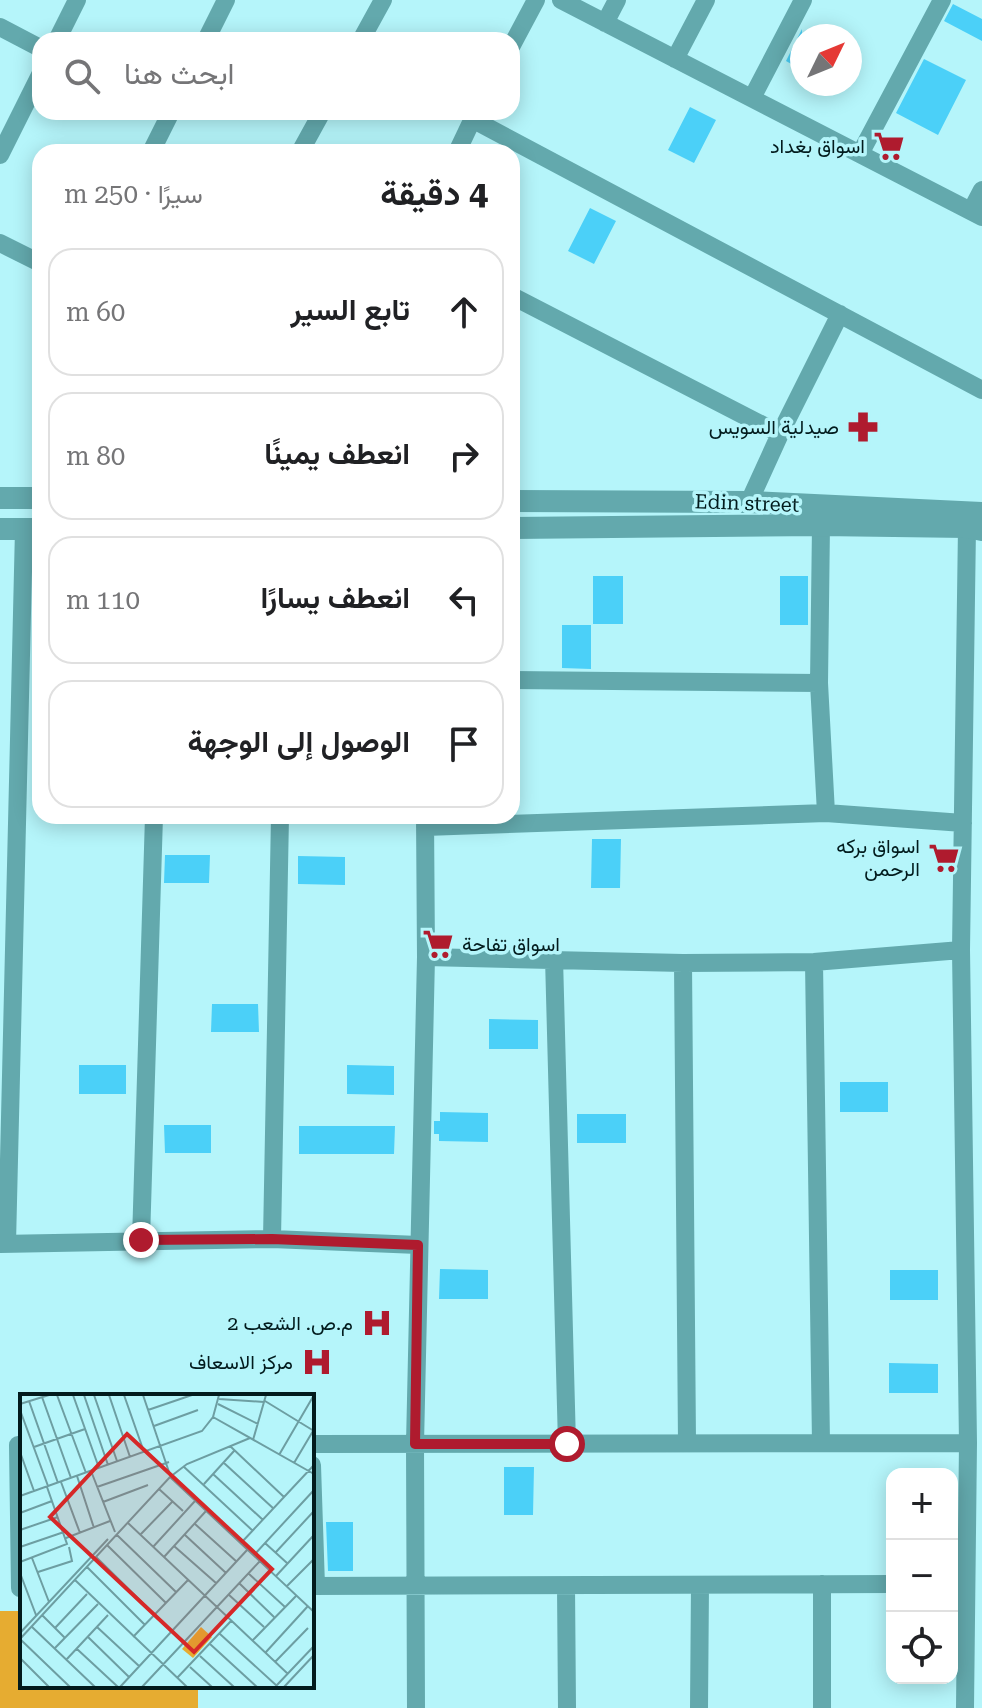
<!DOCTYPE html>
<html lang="ar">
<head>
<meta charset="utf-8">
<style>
  body { margin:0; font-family:"Roboto Serif",Vazirmatn,serif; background:#f2f2f2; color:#202124; direction:rtl }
  .controls { position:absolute; right:24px; bottom:24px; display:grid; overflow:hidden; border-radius:16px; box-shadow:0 4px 20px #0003 }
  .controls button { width:72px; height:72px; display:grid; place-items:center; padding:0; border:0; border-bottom:2px solid #e0e0e0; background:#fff; color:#202124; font:40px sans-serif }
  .compass { position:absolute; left:790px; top:24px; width:72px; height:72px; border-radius:50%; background:#fff; box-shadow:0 4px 20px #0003; rotate:47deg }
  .stop { position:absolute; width:24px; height:24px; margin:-18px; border:6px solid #af1b2e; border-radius:50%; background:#fff }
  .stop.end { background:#af1b2e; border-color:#fff; box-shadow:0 2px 8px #0008 }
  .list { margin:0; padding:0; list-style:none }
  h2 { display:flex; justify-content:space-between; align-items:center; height:104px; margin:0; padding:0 32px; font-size:34px }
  h2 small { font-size:26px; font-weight:400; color:#757577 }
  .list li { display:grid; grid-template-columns:52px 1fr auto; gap:24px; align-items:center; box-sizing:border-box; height:128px; margin:0 16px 16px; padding:0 16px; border:2px solid #e0e0e0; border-radius:24px }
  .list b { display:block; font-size:30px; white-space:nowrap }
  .list em { font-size:26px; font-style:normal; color:#757577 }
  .icon { flex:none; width:44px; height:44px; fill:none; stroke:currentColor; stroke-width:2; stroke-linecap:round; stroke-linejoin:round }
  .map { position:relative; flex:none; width:982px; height:1708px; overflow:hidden; direction:ltr }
  .search { position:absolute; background:#fff; box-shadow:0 4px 20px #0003; left:32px; top:32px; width:488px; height:88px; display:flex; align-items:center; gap:20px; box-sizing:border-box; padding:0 28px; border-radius:24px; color:#757577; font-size:30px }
  .panel { position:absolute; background:#fff; box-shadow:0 4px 20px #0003; left:32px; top:144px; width:488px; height:680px; border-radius:24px; direction:rtl }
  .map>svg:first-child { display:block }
  .green { fill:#e6ac31 }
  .building { fill:#4bd0f8 }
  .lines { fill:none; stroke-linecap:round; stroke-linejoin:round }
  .minor { stroke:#63a9ad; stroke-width:18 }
  .tertiary { stroke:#63a9ad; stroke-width:22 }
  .route { stroke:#af1b2e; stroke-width:10 }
  .labels { text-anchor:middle; stroke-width:7; stroke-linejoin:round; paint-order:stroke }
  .poi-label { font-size:20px; fill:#021b1d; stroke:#b5f5fa; text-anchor:end }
  .street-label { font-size:20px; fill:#021b1d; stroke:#b5f5fa }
  .inset-road { fill:none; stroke:#6d9ea2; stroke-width:2 }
  .view { fill:#d62828; fill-opacity:0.15; stroke:#d62828; stroke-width:4 }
  .inset-edge { fill:none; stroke:#021b1d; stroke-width:4 }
</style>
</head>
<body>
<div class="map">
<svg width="982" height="1708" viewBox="0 0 982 1708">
  <rect width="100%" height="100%" fill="#b5f5fa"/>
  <!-- green -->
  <path class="green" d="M0 1611H22V1686H198V1708H0Z"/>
  <!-- building -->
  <path class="building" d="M953 4 982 19V41L944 21Z
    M802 29V70L786 61Z
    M924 59 966 80 938 135 896 113Z
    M690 107 716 120 694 163 668 150Z
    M590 208 616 221 594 264 568 251Z
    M593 576H623V624H593Z
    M780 576H808V625H780Z
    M562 625H591V669L562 668Z
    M592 839H621L620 888H591Z
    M165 855H210L209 883H164Z
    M298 856 345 857V885L298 884Z
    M212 1004H258L259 1032H211Z
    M489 1019 538 1020V1049H489Z
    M79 1065H126V1094H79Z
    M347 1065 394 1066V1095L347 1094Z
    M840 1082H888V1112H840Z
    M440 1112 488 1113V1142L439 1141V1134H434V1121H440Z
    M577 1114H626V1143H577Z
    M164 1125H211V1153H165Z
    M299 1126H395L394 1154H299Z
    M440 1269 488 1270V1299H439Z
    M890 1270H938V1300H890Z
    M889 1363 938 1364V1393H889Z
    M504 1467H534L533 1515H504Z
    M326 1522H353V1571H328Z"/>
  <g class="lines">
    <!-- minor -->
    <path class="minor" d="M561 0 982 217
      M605 23 617 0
      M0 27 40 48
      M57 40 77 0
      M206 40 226 0
      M361 40 383 0
      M512 45 536 0
      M675 59 706 0
      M752 98 803 0
      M472 119 982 390
      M151 152 171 112
      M300 152 322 112
      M457 152 476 112
      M860 154 942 0
      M0 155 40 75
      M971 211 982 190
      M0 243 40 263
      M512 296 780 434
      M749 502 780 434 840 314
      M821 525 819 683 826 813
      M512 680 819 683
      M425 827 826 813 963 823
      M426 957 683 963 814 962 961 950
      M554 958 567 1444
      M814 962 821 1443
      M683 963 687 1443
      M272 1239 280 816
      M141 1240 154 816
      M0 1244 272 1239 418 1245
      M7 1244 24 529
      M312 1444 968 1443
      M18 1445 20 1588
      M312 1465 316 1586
      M312 1586 892 1584
      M566 1586 567 1708
      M416 1708 415 1444 426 957 425 816
      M699 1708 700 1585
      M822 1708V1584
      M965 1708 968 1443 961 950 967 527"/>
    <!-- tertiary -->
    <path class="tertiary" d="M0 498H40
      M512 501 749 502 982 513
      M512 528 821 525 967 527 982 530
      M0 529H40"/>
  </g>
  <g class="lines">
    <!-- route -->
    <path class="route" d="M141 1240 272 1239 418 1245 415 1444H567"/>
  </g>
  <!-- icons -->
  <defs>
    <g id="supermarket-bare" transform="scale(2.4)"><path d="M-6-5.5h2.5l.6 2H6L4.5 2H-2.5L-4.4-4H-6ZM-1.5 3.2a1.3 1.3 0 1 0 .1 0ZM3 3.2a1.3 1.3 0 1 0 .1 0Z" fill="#af1b2e" stroke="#b5f5fa" stroke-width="2.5" paint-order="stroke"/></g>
    <g id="pharmacy-bare" transform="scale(2.4)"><path d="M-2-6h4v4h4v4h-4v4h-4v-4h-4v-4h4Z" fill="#af1b2e" stroke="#b5f5fa" stroke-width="2.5" paint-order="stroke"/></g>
    <g id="hospital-bare" transform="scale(2.4)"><path d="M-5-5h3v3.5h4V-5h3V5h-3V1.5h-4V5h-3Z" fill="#af1b2e" stroke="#b5f5fa" stroke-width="2.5" paint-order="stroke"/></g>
  </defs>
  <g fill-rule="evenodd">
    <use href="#supermarket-bare" x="889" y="146"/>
    <use href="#pharmacy-bare" x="863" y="427"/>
    <use href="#supermarket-bare" x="944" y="858"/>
    <use href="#supermarket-bare" x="438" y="944"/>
    <use href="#hospital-bare" x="377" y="1323"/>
    <use href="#hospital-bare" x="317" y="1362"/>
  </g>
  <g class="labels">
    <!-- poi labels -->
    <g class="poi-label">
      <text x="865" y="153">اسواق بغداد</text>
      <text x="839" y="434">صيدلية السويس</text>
      <text x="920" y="853">اسواق بركه<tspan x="920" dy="23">الرحمن</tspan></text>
      <text x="462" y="951" text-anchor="start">اسواق تفاحة</text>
      <text x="353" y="1330">م.ص. الشعب 2</text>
      <text x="293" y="1369">مركز الاسعاف</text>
    </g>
    <!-- street labels -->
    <g class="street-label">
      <text transform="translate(747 503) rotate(2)" y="7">Edin street</text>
    </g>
  </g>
  <!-- overview -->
  <g transform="translate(20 1394)">
    <rect width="294" height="294" fill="#b5f5fa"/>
    <path d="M181 233 192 243 173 264 162 255Z" fill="#e6ac31"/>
    <path class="inset-road" d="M37 1 66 79M53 1 79 74M64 1 88 71M74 1 97 67M89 1 110 63M104 1 124 58M123 1 150 81M22 3 51 84M199 5 244 8M9 7 38 89M245 7 294 37M0 10 29 1M198 10 238 30M0 16 28 92M128 16 172 1M193 23 294 80M134 32 178 16M233 46 246 1M210 52 264 103M14 53 65 35M0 58 14 97M259 61 294 1M204 69 254 115M274 69 293 37M163 72 233 137M71 77 95 138M193 80 243 126M57 82 74 134M150 83 294 218M41 88 60 139M184 90 214 57M77 93 149 68M139 95 163 117M0 102 182 37 193 23 199 1M83 108 128 91M0 119 32 107M108 129 268 280M175 130 217 168M0 136 38 123M97 141 156 198M120 141 152 108M165 141 206 179M46 144 90 127M221 149 294 71M245 149 267 169M87 151 146 209M154 152 196 189M0 153 44 138M133 153 175 107M256 158 294 117M234 161 294 96M76 163 135 221M144 163 186 117M12 164 29 208M0 168 47 150 27 93M67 173 125 231M18 178 52 167 49 153M0 179 16 221M228 179 265 213M256 182 294 141M55 186 167 293M219 189 254 223M267 192 294 165M208 200 244 233M22 221 45 244M11 232 75 293M77 233 119 272M35 234 67 200M0 239 88 145M200 240 257 292M68 243 109 283M113 243 168 186M0 245 150 83 167 70 230 44M0 245 50 293M233 246 277 201M190 250 237 293M34 255 78 210M57 255 98 293M246 258 288 212M180 262 214 293M0 264 29 293M46 266 88 221M255 268 288 234M170 273 192 293M157 284 211 227M256 292 294 252M100 293 228 155M122 293 240 167M264 293 294 261"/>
    <path class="view" d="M107 40 252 175 174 258 30 123Z"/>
    <rect width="294" height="294" class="inset-edge"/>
  </g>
</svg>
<div class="controls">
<button>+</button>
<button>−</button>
<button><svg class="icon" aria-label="locate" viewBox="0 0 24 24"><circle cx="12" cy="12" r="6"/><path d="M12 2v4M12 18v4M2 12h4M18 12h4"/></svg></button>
</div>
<svg class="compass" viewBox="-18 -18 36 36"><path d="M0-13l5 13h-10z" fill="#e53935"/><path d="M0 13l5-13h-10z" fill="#757577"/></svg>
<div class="stop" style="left:567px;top:1444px"></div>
<div class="stop end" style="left:141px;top:1240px"></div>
<div class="search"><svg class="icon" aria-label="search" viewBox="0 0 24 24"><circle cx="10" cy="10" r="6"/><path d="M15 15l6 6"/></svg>ابحث هنا</div>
<section class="panel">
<h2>4 دقيقة<small>سيرًا · 250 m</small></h2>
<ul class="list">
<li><svg class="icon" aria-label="ahead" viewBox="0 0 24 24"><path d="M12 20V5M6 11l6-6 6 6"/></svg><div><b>تابع السير</b></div><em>60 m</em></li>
<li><svg class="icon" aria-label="right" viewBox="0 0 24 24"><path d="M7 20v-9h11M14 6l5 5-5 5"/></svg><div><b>انعطف يمينًا</b></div><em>80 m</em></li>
<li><svg class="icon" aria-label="left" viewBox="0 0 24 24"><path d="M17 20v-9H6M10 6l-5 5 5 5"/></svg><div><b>انعطف يسارًا</b></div><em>110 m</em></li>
<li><svg class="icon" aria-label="arrive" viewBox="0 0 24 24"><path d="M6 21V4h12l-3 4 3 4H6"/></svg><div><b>الوصول إلى الوجهة</b></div></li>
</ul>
</section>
</div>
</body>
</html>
